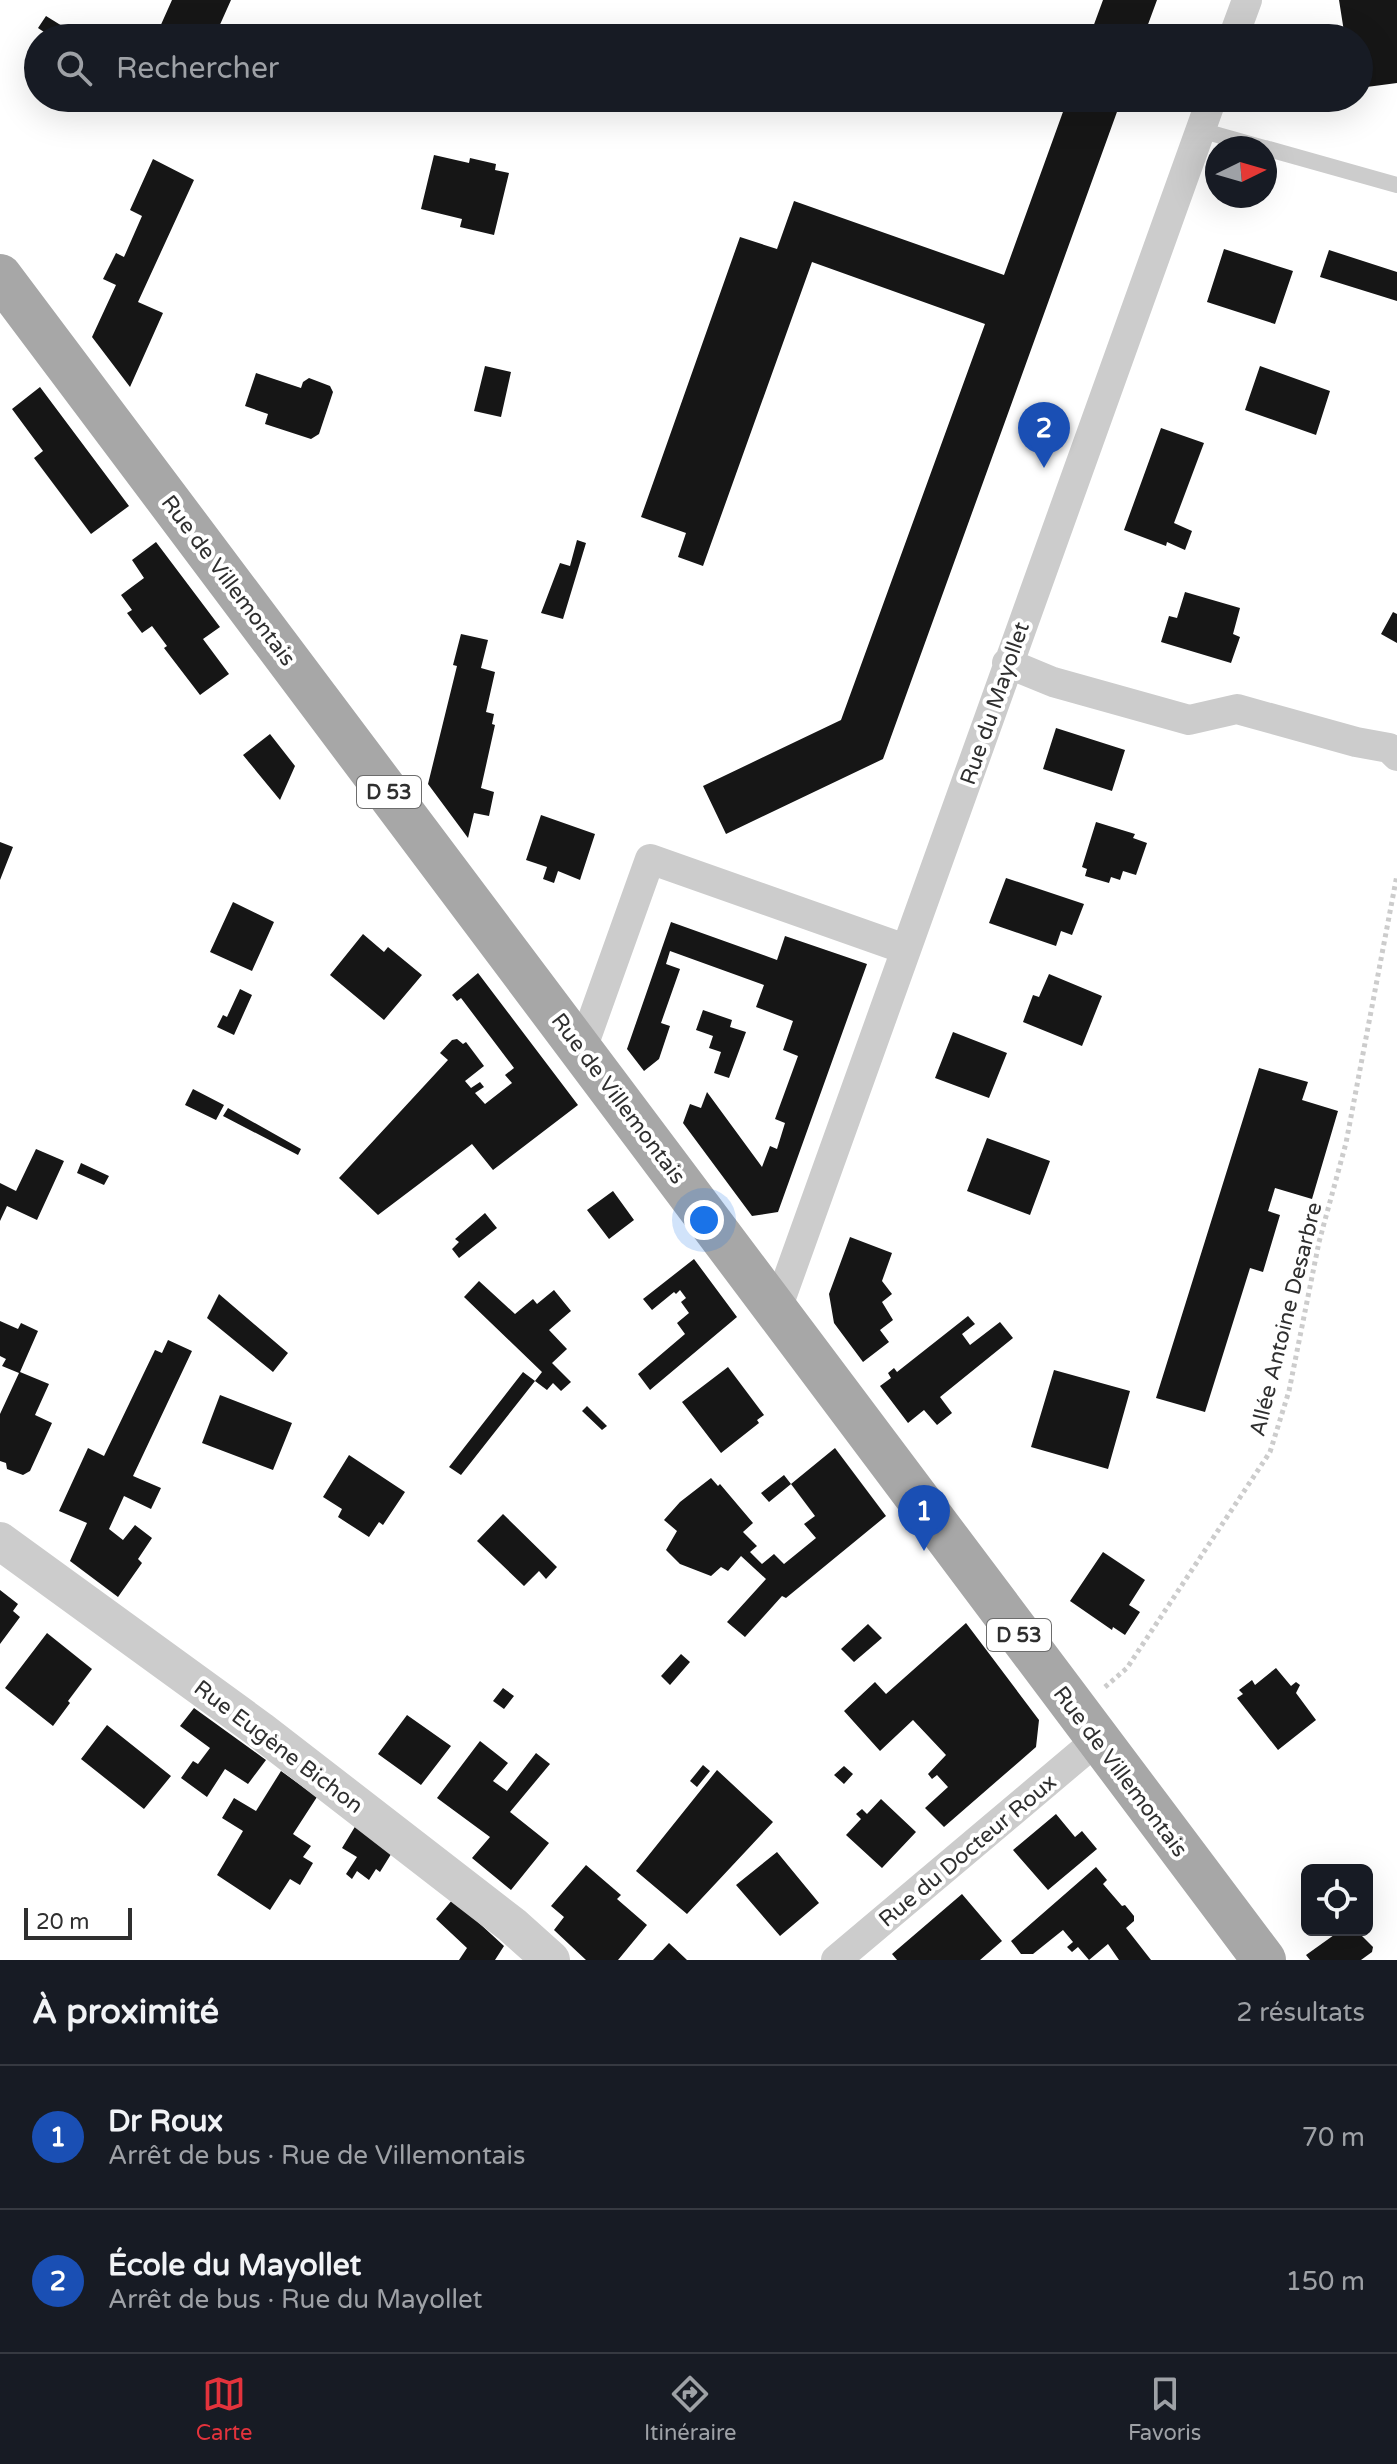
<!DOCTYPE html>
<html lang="fr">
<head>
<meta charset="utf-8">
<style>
  body { margin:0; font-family:"Varela Round",sans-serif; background:#242831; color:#f1f3f6 }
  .controls { position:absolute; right:24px; bottom:24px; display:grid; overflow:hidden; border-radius:12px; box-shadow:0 8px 32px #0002 }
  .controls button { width:72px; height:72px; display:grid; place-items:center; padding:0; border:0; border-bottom:2px solid #363941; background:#171b24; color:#f1f3f6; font:40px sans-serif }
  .compass { position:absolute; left:1205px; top:136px; width:72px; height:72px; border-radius:50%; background:#171b24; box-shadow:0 8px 32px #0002; rotate:85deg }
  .scale { position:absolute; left:24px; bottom:20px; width:108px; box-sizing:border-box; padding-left:8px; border:4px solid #2f2f2f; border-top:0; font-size:22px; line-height:28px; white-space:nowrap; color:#2f2f2f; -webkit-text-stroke:6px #fff; paint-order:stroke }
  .you { position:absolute; left:704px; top:1220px; width:28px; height:28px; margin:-20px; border:6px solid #fff; border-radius:50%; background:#1a73e8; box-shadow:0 0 0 12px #1a73e833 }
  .badge { display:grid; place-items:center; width:52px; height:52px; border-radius:50%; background:#e3333c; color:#fff; font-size:26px; font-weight:700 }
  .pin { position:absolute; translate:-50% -66px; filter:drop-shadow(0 2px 4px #0008) }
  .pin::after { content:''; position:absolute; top:42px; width:28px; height:24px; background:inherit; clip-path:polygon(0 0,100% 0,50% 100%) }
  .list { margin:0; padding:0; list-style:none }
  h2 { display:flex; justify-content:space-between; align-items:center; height:104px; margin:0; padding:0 32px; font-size:34px }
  h2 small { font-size:26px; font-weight:400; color:#9ea1a6 }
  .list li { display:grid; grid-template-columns:52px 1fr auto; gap:24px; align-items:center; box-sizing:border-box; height:144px; padding:0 32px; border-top:2px solid #363941 }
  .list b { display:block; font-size:30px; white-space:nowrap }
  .list p { margin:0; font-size:26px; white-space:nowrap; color:#9ea1a6 }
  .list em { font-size:26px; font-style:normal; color:#9ea1a6 }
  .icon { flex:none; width:44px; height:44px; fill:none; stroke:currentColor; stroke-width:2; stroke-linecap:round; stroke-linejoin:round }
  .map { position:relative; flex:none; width:1397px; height:1960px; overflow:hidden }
  .search { position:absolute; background:#171b24; box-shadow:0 8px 32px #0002; left:24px; right:24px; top:24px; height:88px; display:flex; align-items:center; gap:20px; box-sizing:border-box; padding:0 28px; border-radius:44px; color:#9ea1a6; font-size:30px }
  .sheet { height:392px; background:#171b24 }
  nav { display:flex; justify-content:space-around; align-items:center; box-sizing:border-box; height:112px; border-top:2px solid #363941; background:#171b24; font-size:22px; color:#9ea1a6 }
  nav a { display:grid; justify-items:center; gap:4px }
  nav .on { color:#e3333c }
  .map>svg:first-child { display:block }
  .building { fill:#161616 }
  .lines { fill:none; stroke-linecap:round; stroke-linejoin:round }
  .path { stroke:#ccc; stroke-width:5; stroke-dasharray:4 4; stroke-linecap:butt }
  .service { stroke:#ccc; stroke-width:16 }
  .minor { stroke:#ccc; stroke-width:30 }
  .tertiary { stroke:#ccc; stroke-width:38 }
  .primary { stroke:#a7a7a7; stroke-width:44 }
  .labels { text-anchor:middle; stroke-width:8; stroke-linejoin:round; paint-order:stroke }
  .shield { fill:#fff; stroke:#6d6d6d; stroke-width:2 }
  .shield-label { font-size:20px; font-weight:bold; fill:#2f2f2f }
  .street-label { font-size:22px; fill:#2f2f2f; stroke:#fff }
</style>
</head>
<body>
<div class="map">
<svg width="1397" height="1960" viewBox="0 0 1397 1960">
  <rect width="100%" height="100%" fill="#fff"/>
  <!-- building -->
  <path class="building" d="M172 0H231L214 38H155Z
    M1103 0H1157L1143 38H1089Z
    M1339 0H1397V83L1359 88V38H1345Z
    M46 16 67 29 61 38H53L38 28Z
    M1068 98H1122L883 759 726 834 703 786 841 720 985 324 812 262 703 566 678 557 686 533 641 517 740 237 777 249 794 201 1004 275Z
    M434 155 469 163 470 158 496 164 495 170 509 173 494 235 460 227 462 219 421 209Z
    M153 159 194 180 138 302 163 313 130 387 92 337 116 285 103 279 116 253 124 257 142 216 130 210Z
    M1224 249 1293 271 1275 324 1207 302Z
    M1329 250 1397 272V301L1320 277Z
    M485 366 511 372 501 417 474 411Z
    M1260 366 1330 391 1316 435 1245 410Z
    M256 373 301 388 303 382 309 378 330 386 333 392 319 434 311 439 265 424 268 414 245 406Z
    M40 387 129 506 91 534 34 458 43 451 12 409Z
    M1161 428 1204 443 1174 523 1192 531 1185 550 1167 542 1166 546 1124 530Z
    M577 540 586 543 563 619 541 613 560 563 570 566Z
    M156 542 220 627 203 639 229 674 200 695 164 648 167 646 152 626 142 633 127 613 132 610 121 595 144 578 132 560Z
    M1185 592 1240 608 1233 634 1240 637 1231 663 1161 642 1169 616 1177 618Z
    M1393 612 1397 614V643L1381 634Z
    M461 634 488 640 481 668 495 672 486 712 494 714 492 724 495 725 481 788 494 792 489 816 474 813 468 838 428 784 457 666 453 665Z
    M1056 728 1125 750 1112 791 1043 769Z
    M270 734 295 766 280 800 243 755Z
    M541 815 595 834 580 880 558 871 554 883 543 879 547 867 526 860Z
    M1096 822 1135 834 1133 838 1147 843 1136 875 1123 871 1120 880 1111 877 1109 883 1085 876 1087 869 1082 867Z
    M0 842 13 847 0 880Z
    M1006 878 1084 904 1072 935 1061 931 1056 946 989 923Z
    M233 902 274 922 252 971 210 952Z
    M671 922 777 960 785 936 867 964 778 1212 752 1216 683 1123 690 1104 701 1108 707 1092 762 1167 770 1146 777 1149 785 1123 775 1119 798 1056 783 1050 793 1021 756 1007 764 985 670 951 666 964 680 969 661 1023 670 1026 659 1059 644 1071 627 1049Z
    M363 934 384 952 388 947 422 975 384 1020 330 975Z
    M478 973 578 1105 493 1170 472 1144 378 1215 339 1178 448 1060 440 1053 452 1040 457 1039 463 1044 466 1042 484 1066 465 1081 471 1088 480 1082 484 1087 475 1093 485 1104 512 1083 505 1075 514 1068 461 998 457 1001 452 995Z
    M1049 974 1102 996 1082 1046 1023 1022 1033 995 1039 997Z
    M240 989 252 995 234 1035 217 1027 223 1015 227 1017Z
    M703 1010 732 1020 730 1027 746 1032 729 1078 714 1073 721 1052 709 1048 713 1036 696 1030Z
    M953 1032 1007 1053 989 1098 935 1078Z
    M1259 1068 1308 1082 1302 1100 1338 1111 1312 1199 1275 1188 1268 1211 1280 1215 1263 1272 1250 1268 1205 1412 1156 1398Z
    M193 1089 224 1105 216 1120 185 1105Z
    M228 1108 301 1149 298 1155 223 1116Z
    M987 1138 1050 1161 1030 1215 967 1191Z
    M36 1149 64 1161 37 1220 7 1206 0 1221V1183L16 1191Z
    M81 1163 109 1176 104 1185 77 1173Z
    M613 1191 634 1220 609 1239 587 1210Z
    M485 1213 497 1228 459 1258 452 1249 459 1242 455 1239Z
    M850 1237 892 1253 882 1281 892 1294 882 1302 893 1320 880 1330 889 1342 863 1362 834 1323 829 1294Z
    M694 1259 737 1317 650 1390 638 1374 685 1334 677 1323 689 1313 681 1302 686 1298 680 1290 676 1294 674 1292 652 1310 643 1299Z
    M479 1281 515 1314 533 1299 537 1304 554 1290 571 1311 549 1330 567 1349 552 1363 571 1382 561 1391 553 1383 547 1390 535 1381 542 1372 464 1297Z
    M219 1294 288 1353 273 1372 207 1318Z
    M968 1316 975 1324 962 1334 970 1345 1000 1322 1013 1338 940 1397 952 1413 937 1425 924 1410 908 1423 880 1386 891 1378 888 1373 894 1368 897 1372Z
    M0 1321 18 1329 21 1323 38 1331 20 1372 49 1384 35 1415 52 1423 30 1471 23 1475 7 1469 6 1463 0 1461V1414L19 1373 2 1366 6 1359 0 1356Z
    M168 1340 192 1351 133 1476 161 1488 151 1509 124 1496 109 1529 123 1540 135 1525 152 1538 138 1559 142 1563 118 1597 70 1561 87 1523 59 1511 88 1448 104 1456 155 1350 162 1353Z
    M728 1367 764 1415 757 1420 759 1423 721 1453 682 1402Z
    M1054 1370 1130 1391 1108 1469 1031 1447Z
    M523 1372 535 1381 461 1475 449 1467Z
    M220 1395 292 1423 273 1470 202 1443Z
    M587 1406 607 1426 602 1430 582 1411Z
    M835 1448 886 1516 786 1598 782 1596 745 1637 727 1622 766 1579 741 1556 728 1571 721 1567 711 1576 680 1564 666 1550 677 1531 664 1520 680 1502 711 1478 718 1486 720 1484 753 1523 743 1532 757 1546 750 1552 762 1564 774 1554 784 1564 816 1538 804 1524 815 1516 791 1484Z
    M349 1455 405 1492 383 1525 379 1522 369 1537 338 1517 342 1509 323 1497Z
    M784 1475 791 1484 769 1502 761 1493Z
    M503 1514 557 1567 546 1579 539 1571 524 1586 477 1541Z
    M1103 1552 1145 1580 1129 1605 1140 1612 1125 1635 1113 1627 1112 1630 1070 1601Z
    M0 1590 18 1604 13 1611 20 1617 0 1644Z
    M966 1623 1039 1720 1036 1747 944 1827 925 1808 948 1787 937 1775 932 1779 928 1774 946 1755 913 1720 880 1751 844 1711 875 1682 886 1694Z
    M868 1624 882 1638 854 1662 841 1649Z
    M47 1633 92 1669 68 1701 70 1703 53 1726 5 1688Z
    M681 1654 690 1662 670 1685 661 1676Z
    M1276 1668 1291 1686 1296 1682 1300 1685 1296 1693 1316 1720 1278 1750 1237 1698 1243 1694 1239 1690 1252 1680 1255 1685Z
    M503 1688 514 1696 504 1709 493 1701Z
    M194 1708 266 1760 248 1784 225 1769 207 1797 181 1778 193 1761 198 1764 210 1748 180 1726Z
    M407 1715 451 1746 421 1785 378 1754Z
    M107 1725 171 1776 144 1809 81 1759Z
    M480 1741 508 1763 493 1781 507 1791 536 1753 550 1764 510 1812 549 1843 511 1890 472 1858 490 1837 437 1798Z
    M703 1765 710 1771 697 1787 690 1781Z
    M844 1766 853 1774 844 1784 834 1775Z
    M717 1770 773 1822 687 1914 636 1871Z
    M281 1771 317 1797 293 1834 311 1846 303 1857 313 1863 300 1885 290 1879 270 1910 217 1875 243 1831 222 1818 234 1798 256 1811Z
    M881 1799 916 1832 882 1868 846 1835 861 1819 856 1814 862 1809 867 1814Z
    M1056 1814 1075 1837 1082 1831 1097 1849 1048 1890 1013 1850Z
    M356 1825 393 1851 380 1872 376 1869 369 1880 357 1871 352 1879 346 1874 357 1857 342 1848Z
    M777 1852 819 1903 780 1936 736 1885Z
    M586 1865 621 1895 617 1899 647 1925 618 1960H586L554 1930 564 1917 551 1906Z
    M1096 1867 1107 1880 1103 1884 1122 1906 1125 1905 1134 1916V1921L1126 1928 1151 1960H1119L1108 1944 1089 1960 1078 1947 1072 1952 1067 1947 1073 1942 1063 1930 1033 1954H1021L1011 1941Z
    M962 1894 1002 1941 980 1960H897L892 1954Z
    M453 1899 504 1946 495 1960H459L467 1948 436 1919Z
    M1341 1930H1356L1373 1947 1372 1952 1361 1960H1310L1306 1955Z
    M669 1943 687 1960H653Z"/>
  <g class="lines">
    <!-- path -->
    <path class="path" d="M1105 1687 1127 1668 1270 1452 1289 1391 1319 1242 1346 1143 1397 875"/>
    <!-- service -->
    <path class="service" d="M1200 130 1264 148
      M1265 148 1397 185"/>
    <!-- minor -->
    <path class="minor" d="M1233 38 1247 0
      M1007 663 1053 682 1189 720 1237 709 1356 742 1389 748 1397 756
      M582 1049 650 859 905 949
      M777 1309 1212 98
      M836 1960 1097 1740"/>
    <!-- tertiary -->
    <path class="tertiary" d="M0 1541 260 1730 512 1925 551 1960"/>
    <!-- primary -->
    <path class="primary" d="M0 276 1264 1960"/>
  </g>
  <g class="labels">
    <!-- shield labels -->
    <g class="shield">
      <rect x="357" y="776" width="64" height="32" rx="6"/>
      <rect x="987" y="1619" width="64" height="32" rx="6"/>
    </g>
    <g class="shield-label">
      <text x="389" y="799">D 53</text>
      <text x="1019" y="1642">D 53</text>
    </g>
    <!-- street labels -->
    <g class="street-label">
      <text transform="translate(229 580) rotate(53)" y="8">Rue de Villemontais</text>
      <text transform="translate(994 703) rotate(-71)" y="8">Rue du Mayollet</text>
      <text transform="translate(619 1098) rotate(53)" y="8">Rue de Villemontais</text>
      <text transform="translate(1285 1319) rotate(-76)" y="8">Allée Antoine Desarbre</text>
      <text transform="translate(279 1746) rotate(37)" y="8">Rue Eugène Bichon</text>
      <text transform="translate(1121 1771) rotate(53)" y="8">Rue de Villemontais</text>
      <text transform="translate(967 1850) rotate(-40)" y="8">Rue du Docteur Roux</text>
    </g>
  </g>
</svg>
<div class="controls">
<button><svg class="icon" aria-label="locate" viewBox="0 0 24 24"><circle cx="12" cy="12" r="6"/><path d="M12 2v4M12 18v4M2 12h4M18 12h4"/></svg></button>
</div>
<svg class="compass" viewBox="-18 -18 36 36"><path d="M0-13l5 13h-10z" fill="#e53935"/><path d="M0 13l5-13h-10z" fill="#9ea1a6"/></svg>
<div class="scale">20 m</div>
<div class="you"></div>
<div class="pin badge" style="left:924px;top:1551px;background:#1a4fb4">1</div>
<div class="pin badge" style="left:1044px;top:468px;background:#1a4fb4">2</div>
<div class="search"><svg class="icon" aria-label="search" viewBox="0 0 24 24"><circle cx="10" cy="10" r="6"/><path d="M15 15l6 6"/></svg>Rechercher</div>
</div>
<section class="sheet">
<h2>À proximité<small>2 résultats</small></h2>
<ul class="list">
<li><span class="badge" style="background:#1a4fb4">1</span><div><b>Dr Roux</b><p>Arrêt de bus · Rue de Villemontais</p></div><em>70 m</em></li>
<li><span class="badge" style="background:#1a4fb4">2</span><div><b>École du Mayollet</b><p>Arrêt de bus · Rue du Mayollet</p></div><em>150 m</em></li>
</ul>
</section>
<nav>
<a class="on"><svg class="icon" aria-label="map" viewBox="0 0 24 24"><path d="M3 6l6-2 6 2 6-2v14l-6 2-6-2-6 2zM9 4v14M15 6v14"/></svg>Carte</a>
<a><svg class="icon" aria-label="directions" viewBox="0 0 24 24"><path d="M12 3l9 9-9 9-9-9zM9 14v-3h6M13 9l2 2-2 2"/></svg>Itinéraire</a>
<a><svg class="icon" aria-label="saved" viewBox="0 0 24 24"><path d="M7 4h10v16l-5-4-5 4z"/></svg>Favoris</a>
</nav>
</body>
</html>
